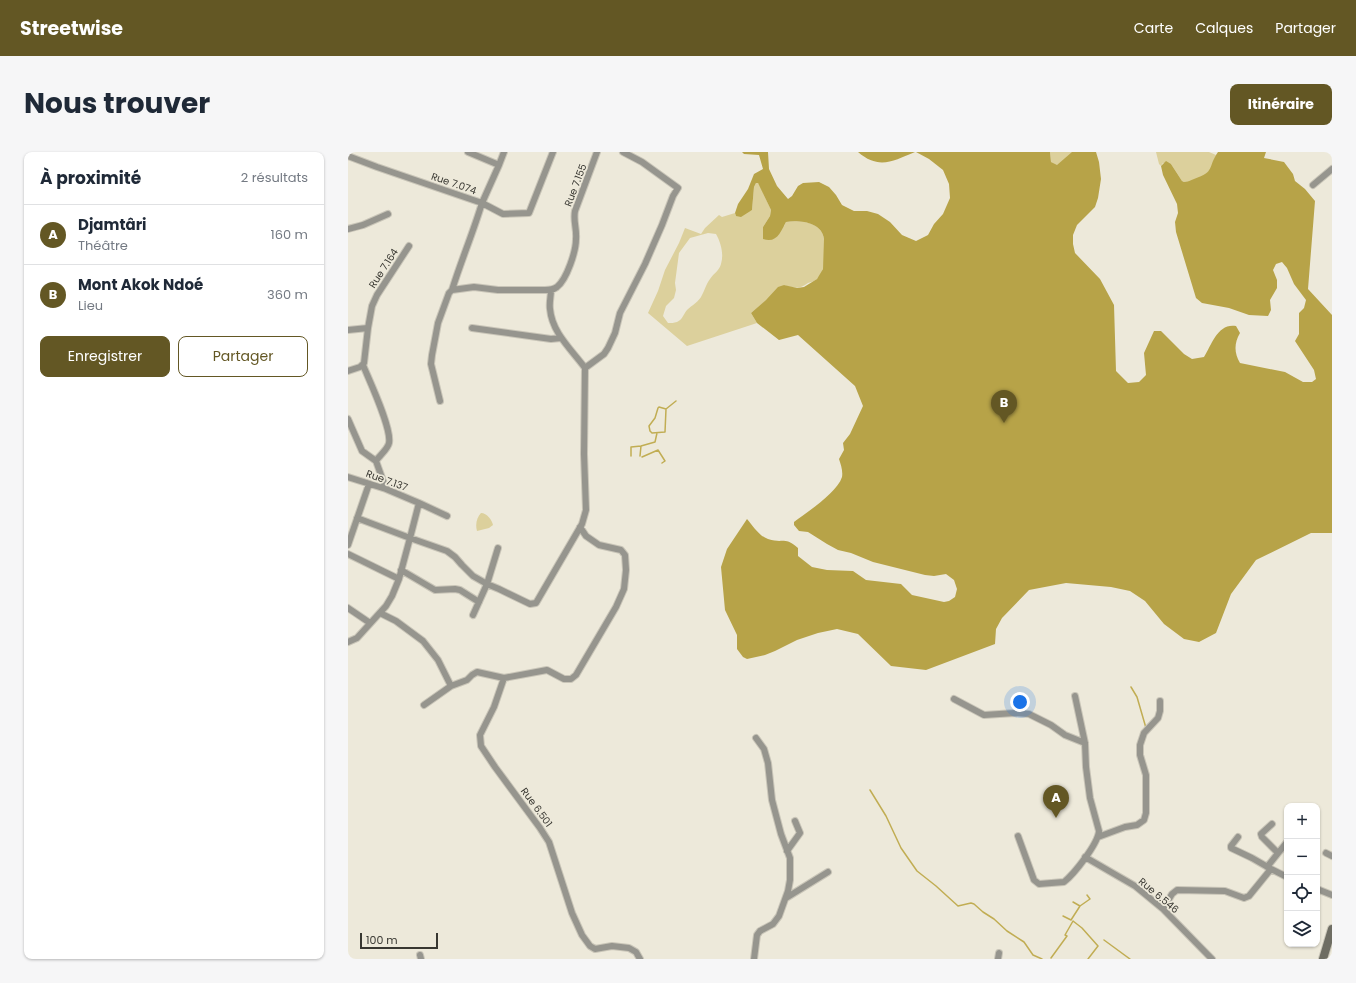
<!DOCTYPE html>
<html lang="fr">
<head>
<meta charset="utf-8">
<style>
  body { margin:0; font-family:Poppins,sans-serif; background:#f6f6f7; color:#1f2937 }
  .controls { position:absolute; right:12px; bottom:12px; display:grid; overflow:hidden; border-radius:8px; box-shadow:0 1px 3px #0004 }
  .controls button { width:36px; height:36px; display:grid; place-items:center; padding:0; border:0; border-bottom:1px solid #e0e1e3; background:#fff; color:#1f2937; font:20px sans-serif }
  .scale { position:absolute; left:12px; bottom:10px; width:78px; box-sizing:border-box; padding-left:4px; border:2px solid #383731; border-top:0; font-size:11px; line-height:14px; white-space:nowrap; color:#383731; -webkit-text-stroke:3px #ede9da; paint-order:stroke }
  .you { position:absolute; left:672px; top:550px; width:14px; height:14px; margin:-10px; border:3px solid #fff; border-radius:50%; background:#1a73e8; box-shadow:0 0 0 6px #1a73e833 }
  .badge { display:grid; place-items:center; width:26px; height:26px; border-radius:50%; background:#635724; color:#fff; font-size:13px; font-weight:700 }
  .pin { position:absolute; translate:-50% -33px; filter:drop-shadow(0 1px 2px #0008) }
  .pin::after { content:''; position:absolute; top:21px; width:14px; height:12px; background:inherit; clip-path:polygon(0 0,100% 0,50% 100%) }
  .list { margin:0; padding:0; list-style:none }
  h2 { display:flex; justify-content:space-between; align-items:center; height:52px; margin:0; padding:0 16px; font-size:17px }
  h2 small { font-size:13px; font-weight:400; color:#747a83 }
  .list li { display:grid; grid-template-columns:26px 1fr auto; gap:12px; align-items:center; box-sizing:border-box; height:60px; padding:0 16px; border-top:1px solid #e0e1e3 }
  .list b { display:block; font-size:15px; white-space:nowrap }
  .list p { margin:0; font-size:13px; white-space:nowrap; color:#747a83 }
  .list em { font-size:13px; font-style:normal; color:#747a83 }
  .actions { display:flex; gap:8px; padding:12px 16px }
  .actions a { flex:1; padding:9px 0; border:1px solid #635724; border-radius:8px; text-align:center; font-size:14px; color:#635724 }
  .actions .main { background:#635724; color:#fff }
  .icon { flex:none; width:22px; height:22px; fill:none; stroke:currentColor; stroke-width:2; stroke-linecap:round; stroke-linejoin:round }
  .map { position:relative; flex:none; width:984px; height:807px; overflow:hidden; border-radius:8px }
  header { display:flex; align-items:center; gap:24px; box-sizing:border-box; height:56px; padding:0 20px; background:#635724; color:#fff }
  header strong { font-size:19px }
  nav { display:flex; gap:22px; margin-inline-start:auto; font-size:14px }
  .intro { display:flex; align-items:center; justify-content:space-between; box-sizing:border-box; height:96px; padding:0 24px }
  h1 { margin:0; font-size:28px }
  .button { padding:10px 18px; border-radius:8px; background:#635724; color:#fff; font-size:14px; font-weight:700 }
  main { display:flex; gap:24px; padding:0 24px }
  aside { flex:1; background:#fff; border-radius:8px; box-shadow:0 1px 3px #0004 }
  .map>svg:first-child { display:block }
  .green { fill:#dcd09c; fill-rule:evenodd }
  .forest { fill:#b7a348 }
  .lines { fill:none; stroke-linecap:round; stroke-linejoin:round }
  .stream { stroke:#c1ad53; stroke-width:1.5 }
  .street-casing { stroke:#c9c5b8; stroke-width:8 }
  .secondary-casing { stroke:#c9c5b8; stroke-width:10 }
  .street { stroke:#96958e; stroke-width:6 }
  .secondary { stroke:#6e6d63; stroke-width:8 }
  .labels { text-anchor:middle; stroke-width:3.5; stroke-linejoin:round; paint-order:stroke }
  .street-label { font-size:10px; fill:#383731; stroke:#ede9da }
</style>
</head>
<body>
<header>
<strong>Streetwise</strong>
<nav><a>Carte</a><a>Calques</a><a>Partager</a></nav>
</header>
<div class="intro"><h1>Nous trouver</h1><a class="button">Itinéraire</a></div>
<main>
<aside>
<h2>À proximité<small>2 résultats</small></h2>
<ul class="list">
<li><span class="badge">A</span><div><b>Djamtâri</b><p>Théâtre</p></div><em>160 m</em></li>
<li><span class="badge">B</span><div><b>Mont Akok Ndoé</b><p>Lieu</p></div><em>360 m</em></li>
</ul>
<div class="actions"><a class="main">Enregistrer</a><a>Partager</a></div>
</aside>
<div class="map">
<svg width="984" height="807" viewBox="0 0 984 807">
  <rect width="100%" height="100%" fill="#ede9da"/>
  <!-- green -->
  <path class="green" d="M702 0H725L710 13H707L703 10Z
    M808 0H861L868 3C866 8 865 14 862 18 857 25 841 32 834 29L823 12 815 11 813 14 811 12Z
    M408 31H410L412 34 423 58 422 64 415 75 436 74 438 70C452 68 474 70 476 87 476 98 479 119 469 127 467 129 463 130 460 131 451 137 447 137 436 133L403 161 409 171 339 194 300 161 310 139 317 118 331 91 337 76 353 82 357 76 371 63 374 65 387 61 388 64 404 58 406 35ZM360 81 368 82C373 91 376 102 373 112 371 119 366 121 362 127 358 132 357 138 354 143 351 150 344 153 339 158 335 163 334 168 329 170 326 171 323 171 320 171L315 164 318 154 326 146 328 138 327 131 331 101 342 86Z
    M133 361C139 361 144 368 145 373L141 376 129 379C127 372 129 365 133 361Z"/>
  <!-- forest -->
  <path class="forest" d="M394 0H420L421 17 429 34 440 47 444 44 450 34 455 31 471 30 481 35 488 43 494 53 506 59H519L530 62 542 70 554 83 568 89 580 83 586 72 595 62 602 46 601 32 595 18 581 7 568 0H702L703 10 709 13 724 0H748L751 10 753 27 750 46 747 55 729 73 725 83V92L727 101 752 127 766 153 768 219 780 231 791 230 798 223 796 201 806 179H813L836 202 844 207 856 205C864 192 870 171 888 174L892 181C886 191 886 201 892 211L937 220 955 230H964L968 227 966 218 947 189 951 182V161L956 156 958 148 946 132 939 116 934 110 928 112 925 118 929 128V136L922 148 923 158 920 164 901 163 881 156 854 151 848 146 828 80 827 70 830 61 829 52 815 23 813 14 818 9 823 12 834 29C838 31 841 29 846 27 868 19 859 16 870 0H918L916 6 936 10 945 22 947 29 957 37 967 49 960 137 984 163V381H963L908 408 883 442 868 481 851 490 836 487 816 472 797 449 782 439 763 435 718 431 681 438 654 466 648 477 647 492 578 518 543 514 510 482 489 477 470 481 449 488 427 499 417 503 399 507 395 505 389 497V483L377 458 373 415 379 397 399 367C405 374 411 384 420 387 435 392 436 384 450 396V404L464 415 479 418 505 419 518 428 553 432 564 443 596 450 601 449 607 445 609 437 606 428 598 422 586 424 577 423 525 410 503 401 490 398 479 392 460 380 451 379 446 373V370C459 360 489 341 494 325 495 319 493 313 491 307L496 298 495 291 502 282 515 254 507 234 450 183 431 188 409 171 403 161 418 148 430 135 436 133 449 136 456 135 469 127 475 117 476 87C474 70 451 68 438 70 433 79 429 92 415 87V75L422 64 423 58 410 31H408L406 35 404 58 393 65 388 64 387 61 390 52 400 37 406 22 415 17 411 3 396 2Z
    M510 0H567C545 9 531 18 510 0Z"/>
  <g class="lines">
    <!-- stream -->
    <path class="stream" d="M318 257 317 280 304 281 302 279 301 274 307 266 310 256 311 255 318 257 328 249
      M283 304V295L293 294 307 290 309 281
      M292 304 293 294
      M294 305 310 298 317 309 314 311
      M783 535 789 545 798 576
      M522 638 538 664 553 696 569 719 588 734 610 754 623 751 626 752 635 760 646 767 659 779 676 790 685 803 694 807
      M725 750 732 754
      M715 764 723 768 732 754 742 747 739 743
      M756 788 782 807
      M703 806 719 784 717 783 725 769 734 776 750 794 740 807"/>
    <!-- street casing -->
    <g class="street-casing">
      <path id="street" d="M0 4 29 15 134 51 151 13 120 0
        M151 13 156 0
        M965 33 984 17
        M0 77 15 73 40 62
        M104 138C113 109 125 81 134 51L155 62 181 61 205 0
        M203 138C203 144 201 151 202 157 204 181 224 198 237 216
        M124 176 203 187 213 186
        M0 178 20 176 24 154 29 143 61 94
        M15 213C21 228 44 276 41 291 40 297 31 304 28 309
        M0 219 12 215 16 211 20 176
        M92 249 83 212 84 203 90 171 101 141 104 138 126 135 150 138H197C202 138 205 138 209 135 219 127 228 99 228 87 229 77 225 69 227 59L249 0
        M0 267 14 299 28 309 38 337
        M0 325 38 337 71 351 62 386 9 366
        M71 351 99 364
        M0 393 21 332
        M0 402 51 427
        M53 418 87 438 107 437 112 438 131 450
        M0 456 22 471
        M32 461 48 469 75 489 90 508 103 534
        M125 463 139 432 150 396
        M0 490 9 486 38 454 44 444 51 427 62 386 99 399 107 405 114 413 125 424 139 432 151 437 182 452 188 451 234 372 238 358 236 302 237 216 256 202 260 196 267 181 272 161 297 112 314 73 325 44 330 36 294 10 275 0
        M156 526 146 555 132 583 133 594 147 615 192 676 201 690 224 761 234 783 242 794 247 797 264 794 281 796 288 800 292 807
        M606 547 636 563 667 561 681 562 703 573 717 583 737 591
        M76 553 103 534 119 528 124 523 129 520 156 526 199 518 216 527H223L228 523 268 455 276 437 278 418 277 403 273 398 251 393 238 384 232 375
        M924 672 913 682 914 685 930 701
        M670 684 686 728 691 732 716 730C726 722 750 692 751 679L742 646 738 615 737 591 727 544
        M750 685 777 675 789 673 796 668 798 661V623L792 603V593L796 581 810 566 812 559V549
        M890 685 883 694V696L904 706 923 717
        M439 699 452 681 447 669
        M978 701 984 704
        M737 705 787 734 815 757 864 807
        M919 715 939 690
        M969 737 984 743
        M438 746 480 720
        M815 757 824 742 829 738 877 739 896 746 901 744 923 717 939 725
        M72 803 73 807
        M406 807 409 783 412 779 425 772 431 764 440 739 442 728V706L433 682 424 648 420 611 416 597 408 586
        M650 807 651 801"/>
    </g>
    <!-- secondary casing -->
    <g class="secondary-casing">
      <path id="secondary" d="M975 807 984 777"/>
    </g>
    <!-- street -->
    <use href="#street" class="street"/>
    <!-- secondary -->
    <use href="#secondary" class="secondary"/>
  </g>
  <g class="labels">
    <!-- street labels -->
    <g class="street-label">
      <text transform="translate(106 31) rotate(19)" y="4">Rue 7.074</text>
      <text transform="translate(227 33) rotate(-69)" y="4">Rue 7.155</text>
      <text transform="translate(35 116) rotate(-57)" y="4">Rue 7.164</text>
      <text transform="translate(39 328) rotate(20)" y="4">Rue 7.137</text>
      <text transform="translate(189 655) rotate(54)" y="4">Rue 6.501</text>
      <text transform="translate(811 743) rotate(40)" y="4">Rue 6.546</text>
    </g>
  </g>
</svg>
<div class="controls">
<button>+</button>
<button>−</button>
<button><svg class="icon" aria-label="locate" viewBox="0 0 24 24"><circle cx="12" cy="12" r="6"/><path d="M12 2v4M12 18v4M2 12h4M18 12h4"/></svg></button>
<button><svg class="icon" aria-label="layers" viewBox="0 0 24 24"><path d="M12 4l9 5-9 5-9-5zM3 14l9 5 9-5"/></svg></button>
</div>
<div class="scale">100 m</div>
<div class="you"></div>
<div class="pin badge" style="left:708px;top:666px">A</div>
<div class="pin badge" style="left:656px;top:271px">B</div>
</div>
</main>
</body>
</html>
